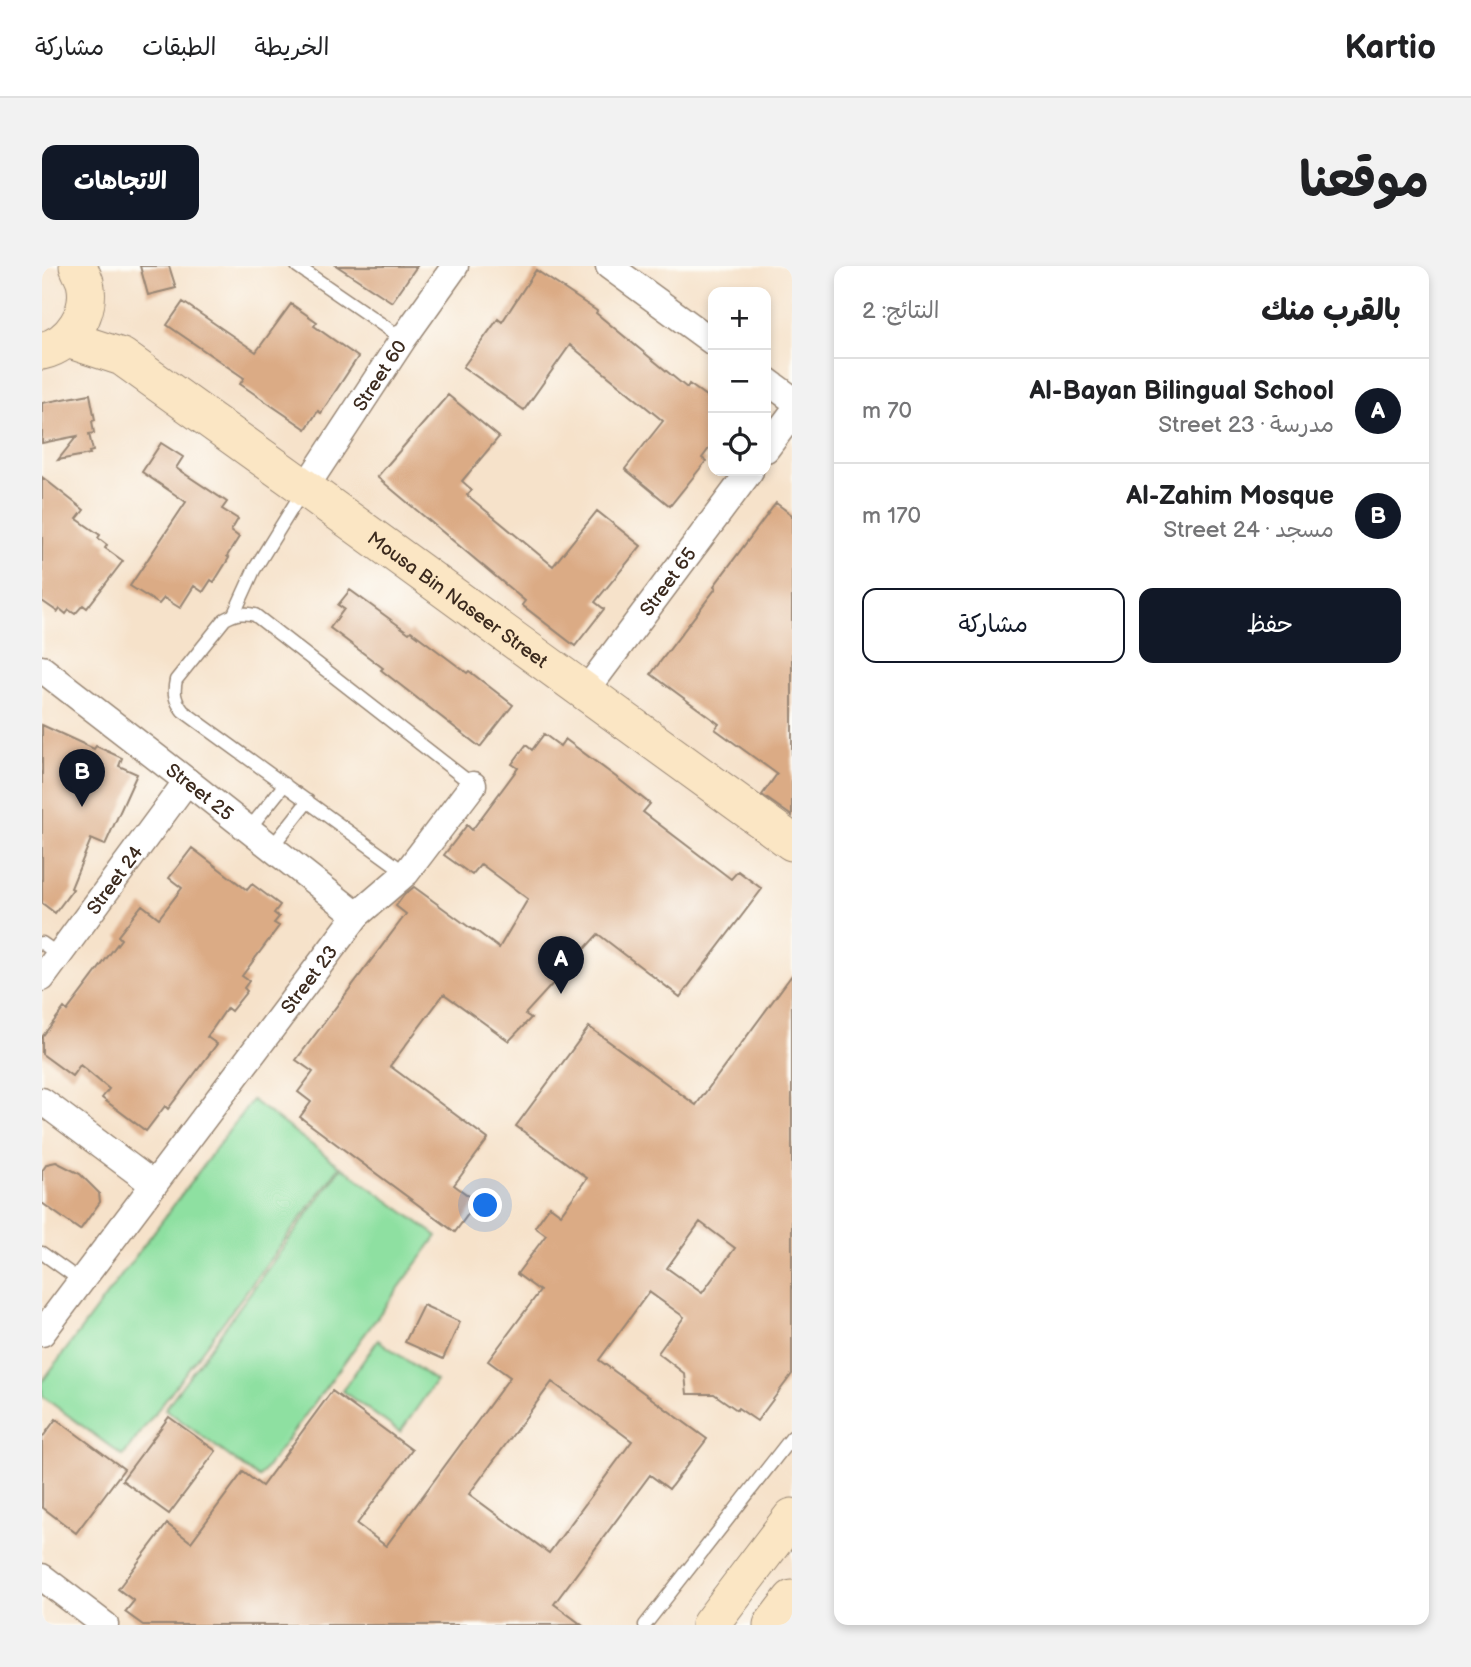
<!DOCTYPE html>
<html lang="ar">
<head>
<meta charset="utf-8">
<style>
  body { margin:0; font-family:"Balsamiq Sans","Playpen Sans Arabic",sans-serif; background:#f2f2f2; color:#202124; direction:rtl }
  .controls { position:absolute; right:21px; top:21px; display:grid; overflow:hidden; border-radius:14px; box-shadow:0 4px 10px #0003 }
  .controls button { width:63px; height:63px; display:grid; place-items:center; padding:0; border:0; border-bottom:2px solid #e0e0e0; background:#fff; color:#202124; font:35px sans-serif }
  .you { position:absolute; left:444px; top:940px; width:24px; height:24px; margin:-18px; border:5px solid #fff; border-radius:50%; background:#1a73e8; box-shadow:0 0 0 10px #1a73e833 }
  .badge { display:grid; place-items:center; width:46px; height:46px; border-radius:50%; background:#111827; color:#fff; font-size:23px; font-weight:700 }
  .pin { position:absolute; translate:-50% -58px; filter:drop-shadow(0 2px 4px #0008) }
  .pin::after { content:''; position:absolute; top:37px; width:24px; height:21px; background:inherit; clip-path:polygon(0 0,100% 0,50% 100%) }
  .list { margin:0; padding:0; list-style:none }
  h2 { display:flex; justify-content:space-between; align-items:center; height:91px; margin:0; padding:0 28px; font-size:30px }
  h2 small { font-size:23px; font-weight:400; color:#757577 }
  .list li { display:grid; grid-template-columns:46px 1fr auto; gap:21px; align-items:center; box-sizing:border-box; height:105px; padding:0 28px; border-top:2px solid #e0e0e0 }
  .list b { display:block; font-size:26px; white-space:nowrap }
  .list p { margin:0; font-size:23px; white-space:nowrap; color:#757577 }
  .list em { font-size:23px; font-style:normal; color:#757577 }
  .actions { display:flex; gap:14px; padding:21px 28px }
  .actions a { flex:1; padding:16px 0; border:2px solid #111827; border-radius:14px; text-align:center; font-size:24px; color:#111827 }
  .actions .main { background:#111827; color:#fff }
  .icon { flex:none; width:38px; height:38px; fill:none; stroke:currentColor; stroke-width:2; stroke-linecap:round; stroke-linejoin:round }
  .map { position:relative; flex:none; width:750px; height:1359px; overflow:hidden; direction:ltr; border-radius:14px }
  header { display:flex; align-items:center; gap:42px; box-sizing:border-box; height:98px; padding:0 35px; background:#fff; border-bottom:2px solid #e0e0e0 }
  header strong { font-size:33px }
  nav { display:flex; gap:38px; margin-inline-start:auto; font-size:24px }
  .intro { display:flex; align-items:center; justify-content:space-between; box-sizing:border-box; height:168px; padding:0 42px }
  h1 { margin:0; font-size:49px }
  .button { padding:18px 32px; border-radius:14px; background:#111827; color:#fff; font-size:24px; font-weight:700 }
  main { display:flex; gap:42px; padding:0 42px }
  aside { flex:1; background:#fff; border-radius:14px; box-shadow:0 4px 10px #0003 }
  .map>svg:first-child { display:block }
  .green { fill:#8ee0a1; stroke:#648560; stroke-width:2 }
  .building { fill:#dbab85; fill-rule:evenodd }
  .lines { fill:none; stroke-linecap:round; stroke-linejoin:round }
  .lane-casing { stroke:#988674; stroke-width:15 }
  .street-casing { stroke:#988674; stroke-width:29 }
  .secondary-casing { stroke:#988674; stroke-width:39 }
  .lane { stroke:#fff; stroke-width:12 }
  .street { stroke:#fff; stroke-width:26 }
  .secondary { stroke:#fbe6c4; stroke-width:37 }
  .labels { text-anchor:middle; stroke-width:7; stroke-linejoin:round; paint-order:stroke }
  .street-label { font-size:19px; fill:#3b2a1e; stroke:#fdfcf7 }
</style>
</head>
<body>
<header>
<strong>Kartio</strong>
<nav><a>الخريطة</a><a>الطبقات</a><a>مشاركة</a></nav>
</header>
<div class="intro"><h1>موقعنا</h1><a class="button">الاتجاهات</a></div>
<main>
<aside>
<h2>بالقرب منك<small>النتائج: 2</small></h2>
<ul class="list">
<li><span class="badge">A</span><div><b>Al-Bayan Bilingual School</b><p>مدرسة · Street 23</p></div><em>70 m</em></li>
<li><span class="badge">B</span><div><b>Al-Zahim Mosque</b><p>مسجد · Street 24</p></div><em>170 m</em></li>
</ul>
<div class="actions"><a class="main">حفظ</a><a>مشاركة</a></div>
</aside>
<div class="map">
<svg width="750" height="1359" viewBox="0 0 750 1359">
  <rect width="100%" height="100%" fill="#fdfcf7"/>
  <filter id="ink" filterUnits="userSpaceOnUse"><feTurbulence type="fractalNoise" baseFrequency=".0143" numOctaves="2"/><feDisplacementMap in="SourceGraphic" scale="14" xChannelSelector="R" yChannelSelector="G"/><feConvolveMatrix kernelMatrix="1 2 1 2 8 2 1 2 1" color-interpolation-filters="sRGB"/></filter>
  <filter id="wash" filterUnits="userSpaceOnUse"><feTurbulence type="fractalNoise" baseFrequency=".00686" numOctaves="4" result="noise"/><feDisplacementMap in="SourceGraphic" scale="28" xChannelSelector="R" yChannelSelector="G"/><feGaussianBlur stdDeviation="1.57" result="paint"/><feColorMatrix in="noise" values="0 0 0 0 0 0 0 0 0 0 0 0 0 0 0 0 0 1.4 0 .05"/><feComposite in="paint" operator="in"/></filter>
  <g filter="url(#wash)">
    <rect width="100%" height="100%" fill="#f6e2ca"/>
    <!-- green -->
    <path class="green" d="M210 834 298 900 81 1190 0 1130V1116Z
      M300 901 395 970 217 1212 123 1143Z
      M336 1074 394 1115 358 1166 300 1125Z"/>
    <g id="blocks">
      <!-- building -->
      <path class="building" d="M98 0H127L134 22 106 29Z
        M295 0H375L350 36Z
        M494 4 555 45 554 47 645 122 647 118 671 135V177L660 192 664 195 628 240 583 203 621 155 528 79 482 144 421 101 456 53 460 56Z
        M141 36 214 86 249 38 275 56 272 60 316 91 279 147 276 145 264 163 198 118 202 112 125 59Z
        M48 128 53 154 50 155 52 167 47 168 51 185 47 186 48 188 16 194 35 170 0 177V137Z
        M406 129 457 171 420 215 430 224 425 229 511 300 555 245 599 280 553 336 562 343 533 380 480 339 483 335 335 211Z
        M119 177 141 191 134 202 185 236 180 243 196 253 189 265 197 271 185 290 187 292 172 316 169 314 161 326 152 320 138 342 122 332 117 338 88 320 144 236 100 206Z
        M0 211 42 244 35 253 58 269 56 272 65 279 63 282 81 295 45 342 41 339 33 348 27 344 24 348 18 343 16 346 0 335Z
        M734 237 750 249V550L720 529 735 508 673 463 677 458 609 408 674 322 672 320Z
        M308 324 367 367 369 365 425 407 427 405 471 439 438 481 339 404 341 402 288 362 302 343 296 339Z
        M0 459 52 483 54 480 80 492 77 500 95 508 63 579 49 573 29 622 31 623 13 647 0 637Z
        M502 468 518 480 523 473 574 511 608 538 601 546 689 613 696 605 720 623 638 731 556 668 483 748 489 752 467 775 402 728 348 800 446 873 412 919 435 936 413 966 258 851 269 836 256 826 271 806 254 794 364 648 354 640 362 629 372 621 431 664 432 663 457 682 486 633 439 598 430 609 402 589 425 559 430 564 476 502 470 498 484 479 490 484Z
        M150 582 205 624 210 618 238 639 232 647 237 651 232 657 237 660 200 710 207 715 202 722 205 725 189 745 185 742 165 771 175 778 126 843 123 840 104 865 60 832 67 823 38 799 30 810 0 788V771L22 742 25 745 79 673 76 670 100 639 117 652 140 622 127 612Z
        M750 709V1108L715 1155 696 1142 695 1144 672 1128H645L643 1108 616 1087 642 1051 607 1026 557 1094 665 1173 627 1223 608 1209 512 1338 540 1359H101L83 1346 92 1335 76 1323 125 1258 149 1276 201 1206 220 1220 290 1125 370 1184 315 1258 344 1280 468 1111 446 1095 498 1025 475 1008 504 969 493 961 508 940 519 948 545 912 474 860 547 761 654 839ZM658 956 693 982 660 1027 625 1002ZM510 1116 590 1175 507 1287 427 1228Z
        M14 896 38 908 57 927 58 936 38 964 0 937V905L5 898Z
        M381 1039 418 1056 401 1093 363 1076Z
        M127 1151 174 1185 127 1248 80 1214Z
        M14 1153 82 1203 34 1267 0 1241V1172Z"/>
    </g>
  </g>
  <g filter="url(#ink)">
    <use href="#blocks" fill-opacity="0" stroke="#988674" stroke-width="2"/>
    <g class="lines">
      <!-- lane casing -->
      <g class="lane-casing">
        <path id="lane" d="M255 0 361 73
          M192 348 212 304 262 223
          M206 564 243 518
          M229 582 266 535
          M364 607 141 445C133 435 131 427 134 414L183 353C194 347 201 346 213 349L431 519
          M0 677 17 689
          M0 987 39 1015
          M603 1359 750 1171"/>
      </g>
      <!-- street casing -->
      <g class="street-casing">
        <g id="street">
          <path d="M567 0 671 76"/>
          <path d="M724 114 750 133"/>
          <path d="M724 183 750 148"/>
          <path id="s1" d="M263 222 361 73 413 0"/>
          <path id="s2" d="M0 403 145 515 315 649"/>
          <path id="s3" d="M543 426 708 205"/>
          <path id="s4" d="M0 712 145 515"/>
          <path d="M0 835 111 918"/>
          <path id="s5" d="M0 1067 315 649 364 607 431 519"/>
          <path d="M0 1311 63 1359"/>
        </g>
      </g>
      <!-- secondary casing -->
      <g class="secondary-casing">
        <g id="secondary">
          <path id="s6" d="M25 73 80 91 263 222 750 576"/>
          <path d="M0 85C30 78 50 46 43 16 41 10 38 5 36 0"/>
          <path d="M668 1359 750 1251"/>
          <path d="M730 1359 750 1333"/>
        </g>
      </g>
      <!-- lane -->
      <use href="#lane" class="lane"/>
      <!-- street -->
      <use href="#street" class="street"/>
      <!-- secondary -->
      <use href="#secondary" class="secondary"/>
    </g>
  </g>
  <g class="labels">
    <!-- street labels -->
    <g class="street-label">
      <text dy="7" stroke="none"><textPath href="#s1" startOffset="135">Street 60</textPath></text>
      <text dy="7" stroke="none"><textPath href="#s3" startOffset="138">Street 65</textPath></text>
      <text dy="7" stroke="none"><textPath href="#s6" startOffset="472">Mousa Bin Naseer Street</textPath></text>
      <text dy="7" stroke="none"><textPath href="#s2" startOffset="200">Street 25</textPath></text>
      <text dy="7" stroke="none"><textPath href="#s4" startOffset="122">Street 24</textPath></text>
      <text dy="7" stroke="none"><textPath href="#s5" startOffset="443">Street 23</textPath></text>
    </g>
  </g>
</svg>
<div class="controls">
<button>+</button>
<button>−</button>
<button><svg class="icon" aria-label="locate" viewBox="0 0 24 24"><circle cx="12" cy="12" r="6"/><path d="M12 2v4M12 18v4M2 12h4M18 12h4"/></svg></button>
</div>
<div class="you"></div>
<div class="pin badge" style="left:519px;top:728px">A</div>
<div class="pin badge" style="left:40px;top:541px">B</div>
</div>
</main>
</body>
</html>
